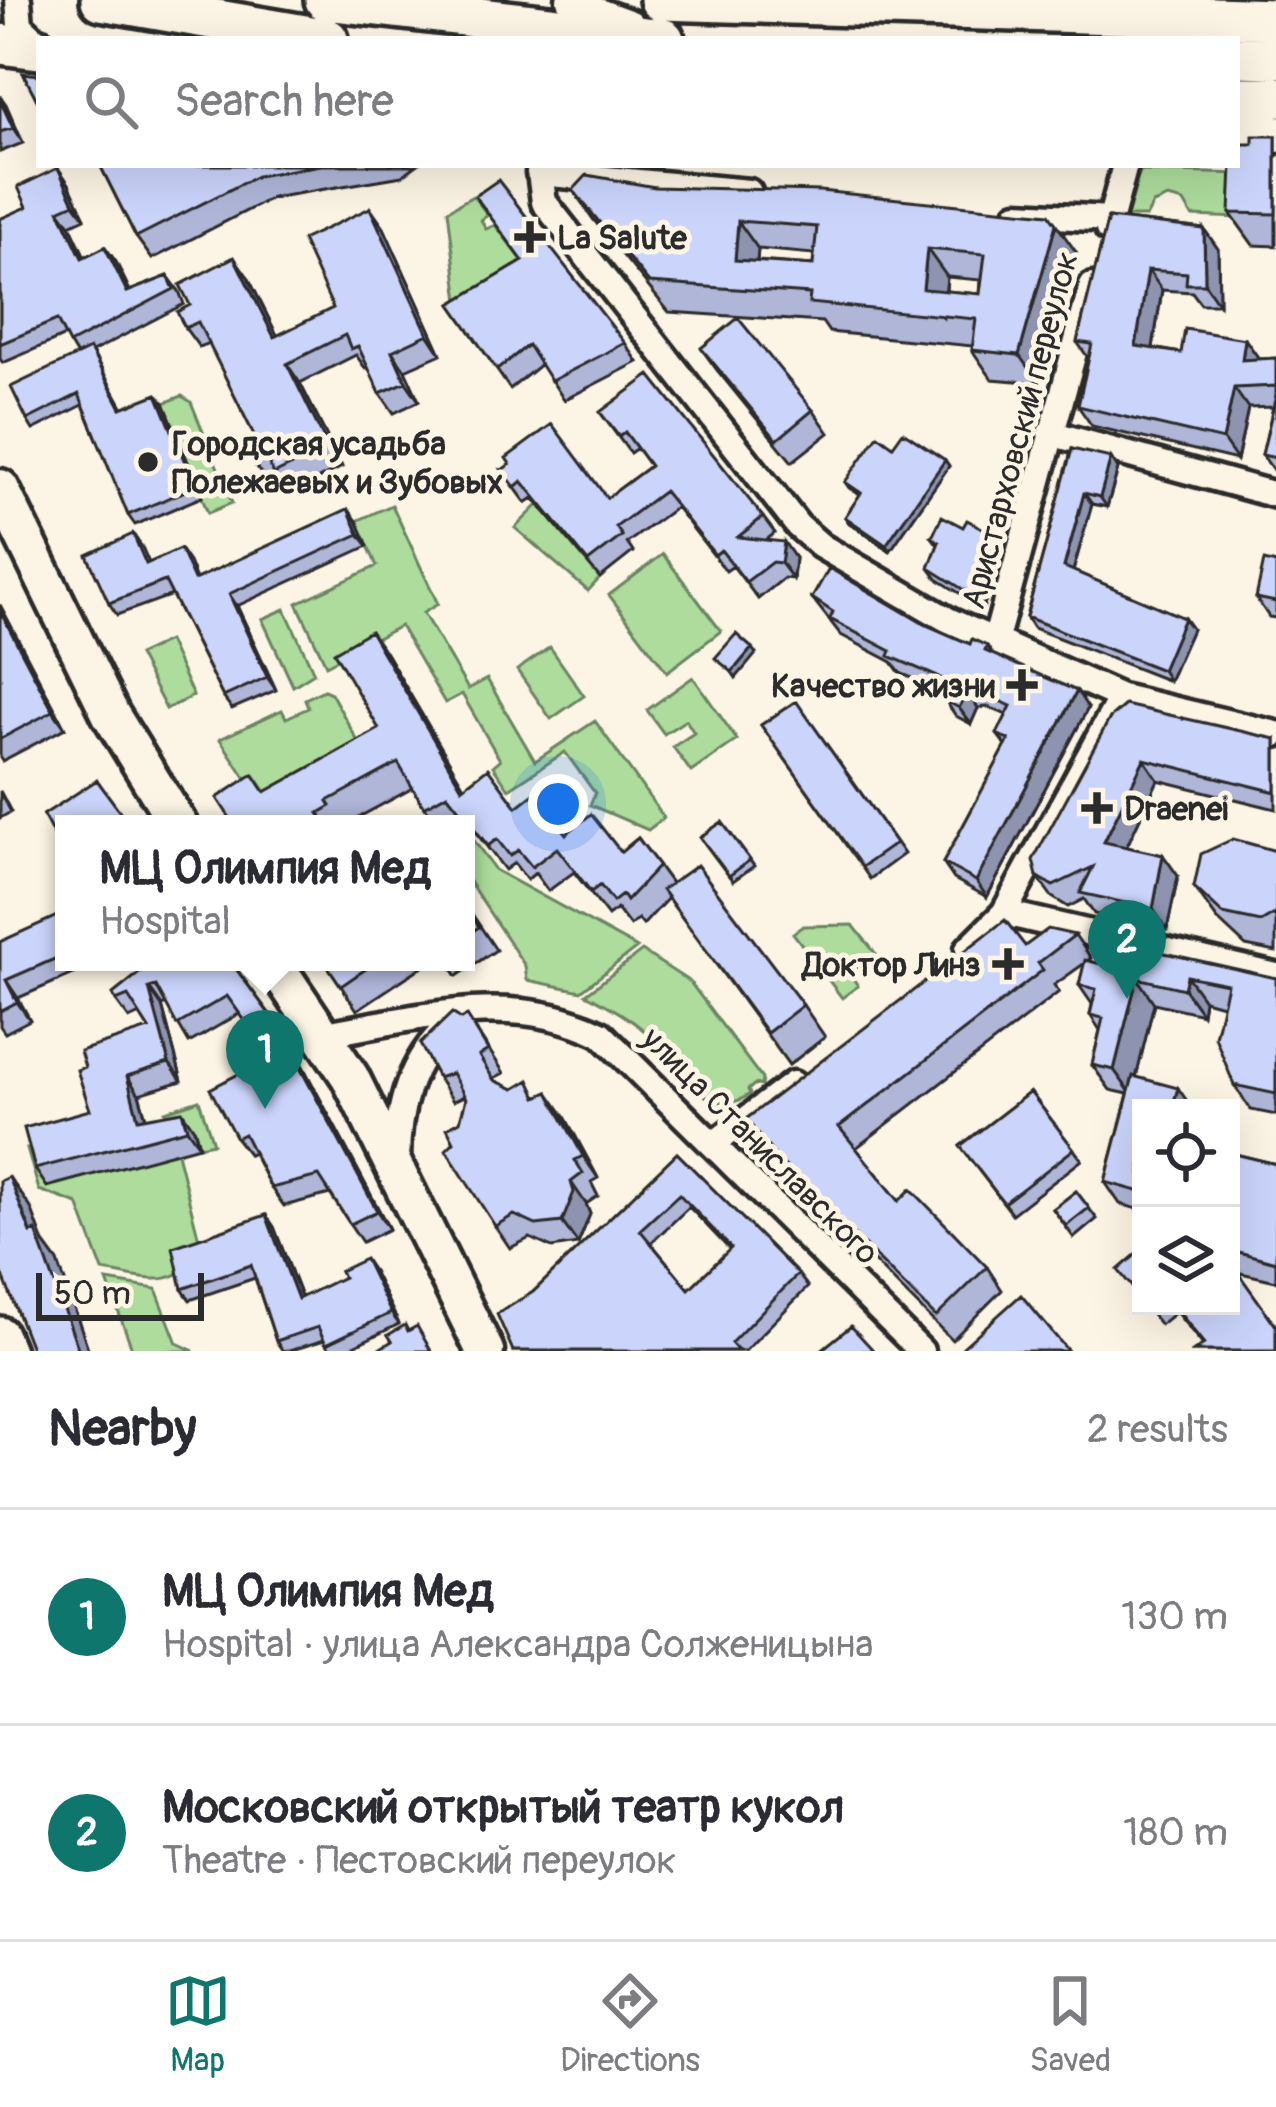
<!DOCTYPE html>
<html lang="en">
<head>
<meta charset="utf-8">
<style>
  body { margin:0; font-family:Pangolin,sans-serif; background:#f2f2f3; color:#2b2b33 }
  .controls { position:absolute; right:36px; bottom:36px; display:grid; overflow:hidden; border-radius:0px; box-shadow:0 12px 48px #0002 }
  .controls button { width:108px; height:108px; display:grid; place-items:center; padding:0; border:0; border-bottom:3px solid #e1e1e2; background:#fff; color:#2b2b33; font:60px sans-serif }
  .scale { position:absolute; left:36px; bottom:30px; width:168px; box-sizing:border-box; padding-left:12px; border:6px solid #2b2b2b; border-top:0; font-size:33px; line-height:42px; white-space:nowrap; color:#2b2b2b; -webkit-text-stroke:9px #fcf5e5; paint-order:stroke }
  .you { position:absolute; left:558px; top:804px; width:42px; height:42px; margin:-30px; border:9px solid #fff; border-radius:50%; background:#1a73e8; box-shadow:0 0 0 18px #1a73e833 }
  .badge { display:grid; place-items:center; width:78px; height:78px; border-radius:50%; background:#0f766e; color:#fff; font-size:39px; font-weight:700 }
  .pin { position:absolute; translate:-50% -99px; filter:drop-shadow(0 3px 6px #0008) }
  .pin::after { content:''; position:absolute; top:63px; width:42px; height:36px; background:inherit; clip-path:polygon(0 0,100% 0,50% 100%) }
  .popup { position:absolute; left:55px; top:815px; width:420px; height:156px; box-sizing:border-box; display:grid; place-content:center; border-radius:0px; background:#fff; filter:drop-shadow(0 3px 9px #0005); font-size:39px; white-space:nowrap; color:#7c7c81 }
  .popup b { font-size:45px; color:#2b2b33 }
  .popup::after { content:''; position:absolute; left:50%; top:100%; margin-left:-24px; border:24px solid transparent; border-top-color:#fff }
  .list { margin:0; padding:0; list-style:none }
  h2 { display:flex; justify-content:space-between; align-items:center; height:156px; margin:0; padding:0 48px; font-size:51px }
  h2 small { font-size:39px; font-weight:400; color:#7c7c81 }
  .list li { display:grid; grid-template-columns:78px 1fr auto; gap:36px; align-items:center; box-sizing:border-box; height:216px; padding:0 48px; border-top:3px solid #e1e1e2 }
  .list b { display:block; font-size:45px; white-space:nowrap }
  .list p { margin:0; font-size:39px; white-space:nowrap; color:#7c7c81 }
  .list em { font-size:39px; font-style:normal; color:#7c7c81 }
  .icon { flex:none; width:66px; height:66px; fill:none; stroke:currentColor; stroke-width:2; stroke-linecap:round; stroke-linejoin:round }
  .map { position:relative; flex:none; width:1276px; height:1351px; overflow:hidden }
  .search { position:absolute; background:#fff; box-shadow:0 12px 48px #0002; left:36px; right:36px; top:36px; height:132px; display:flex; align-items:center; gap:30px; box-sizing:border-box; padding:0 42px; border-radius:0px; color:#7c7c81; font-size:45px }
  .sheet { height:588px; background:#fff }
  nav { display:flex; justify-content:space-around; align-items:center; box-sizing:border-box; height:168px; border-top:3px solid #e1e1e2; background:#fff; font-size:33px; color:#7c7c81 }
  nav a { display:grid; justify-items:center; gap:6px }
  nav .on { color:#0f766e }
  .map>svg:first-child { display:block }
  .green { fill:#addc9c; stroke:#6c8464; stroke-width:3 }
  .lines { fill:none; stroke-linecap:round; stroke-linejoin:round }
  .minor-casing { stroke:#2b2b2b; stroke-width:33 }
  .tertiary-casing { stroke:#2b2b2b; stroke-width:42 }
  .secondary-casing { stroke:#2b2b2b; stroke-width:45 }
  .primary-casing { stroke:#2b2b2b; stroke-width:48 }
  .minor { stroke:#fcf5e5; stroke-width:24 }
  .tertiary { stroke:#fcf5e5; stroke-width:33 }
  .secondary { stroke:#fcf5e5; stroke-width:36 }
  .primary { stroke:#fcf5e5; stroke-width:39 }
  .wall { fill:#afb6d8; stroke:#2b2b2b; stroke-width:3; fill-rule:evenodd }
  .shaded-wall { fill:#8e94b0; stroke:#2b2b2b; stroke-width:3 }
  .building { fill:#cbd4fb; stroke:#2b2b2b; stroke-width:3; fill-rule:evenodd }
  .poi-dot { fill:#2b2b2b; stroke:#fcf5e5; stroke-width:4.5 }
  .labels { text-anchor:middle; stroke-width:10; stroke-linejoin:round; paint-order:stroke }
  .poi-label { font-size:33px; font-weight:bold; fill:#2b2b2b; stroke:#fcf5e5; text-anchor:start }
  .street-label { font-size:33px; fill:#2b2b2b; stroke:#fcf5e5 }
</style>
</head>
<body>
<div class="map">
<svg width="1276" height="1351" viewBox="0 0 1276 1351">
  <rect width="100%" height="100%" fill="#fcf5e5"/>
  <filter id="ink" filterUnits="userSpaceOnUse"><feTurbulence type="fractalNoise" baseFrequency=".00833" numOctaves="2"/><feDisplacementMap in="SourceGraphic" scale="24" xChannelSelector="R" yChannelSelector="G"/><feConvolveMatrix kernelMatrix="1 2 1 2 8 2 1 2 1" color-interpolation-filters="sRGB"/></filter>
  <g filter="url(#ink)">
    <!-- green -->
    <path class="green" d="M1140 171 1241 174 1240 218 1192 216 1184 202 1168 198 1153 204 1146 217H1127Z
      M473 196 488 215 481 220 486 229 495 225 532 273 461 318 448 210Z
      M182 396 191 402 232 503 208 513 164 403Z
      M539 504 600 578 588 591 515 528Z
      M392 505 438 604 423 613 468 689 487 679 535 761 595 721 664 818 648 830 590 805 595 793 565 752 509 789 493 766 500 760 462 694 445 703 400 626 326 665 297 603 377 566 357 521Z
      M663 554 721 631 667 672 609 595Z
      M285 609 314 673 293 686 262 619Z
      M168 641 193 696 166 709 138 655Z
      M550 647 584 696 551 719 517 670Z
      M693 677 737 740 691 772 673 747 694 733 686 720 664 734 647 710Z
      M324 690 331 693 361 747 270 798 255 776 247 780 220 739 282 710 286 718 308 708 305 699Z
      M466 829 495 870 637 948 581 991 527 980 525 966 466 877Z
      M853 925 876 954 850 974 858 986 842 998 793 933 803 926Z
      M642 951 690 982 762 1079 761 1086 755 1084 748 1090 750 1094C706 1126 678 1062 649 1035 631 1018 609 1006 586 994Z
      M199 1100 213 1143 199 1146 195 1130H176L181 1151 177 1153 202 1251C173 1292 148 1278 103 1271L78 1204 39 1190 27 1149 176 1152 165 1111Z
      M107 1281 156 1289 177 1343 194 1351H133Z"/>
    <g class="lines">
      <!-- minor casing -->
      <g class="minor-casing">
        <path id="minor" d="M18 0 20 25 39 43
          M569 0 631 23
          M539 165 544 202 798 526 821 546 950 621 1121 697 1276 734
          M539 173 749 192
          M1017 214 1111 219
          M1108 229 1125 165
          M1050 433 1276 495
          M995 642 1092 286
          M1004 913 1276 976
          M968 949 1004 913 1121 697
          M325 1034C418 1018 513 990 601 1034L921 1351
          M715 1143 793 1084
          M397 1161C397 1111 408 1064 445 1029"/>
      </g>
      <!-- tertiary casing -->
      <g class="tertiary-casing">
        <path id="tertiary" d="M0 1334 7 1351"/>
      </g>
      <!-- secondary casing -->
      <g class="secondary-casing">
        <path id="secondary" d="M1237 133 1276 134
          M0 488 111 715 178 824
          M273 962 350 1077 485 1351"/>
      </g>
      <!-- primary casing -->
      <g class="primary-casing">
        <path id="primary" d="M101 0 328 39
          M325 0 664 39
          M660 0 1276 19
          M0 44 39 49
          M1237 57 1276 58
          M1237 97H1276"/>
      </g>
      <!-- minor -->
      <use href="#minor" class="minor"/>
      <!-- tertiary -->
      <use href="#tertiary" class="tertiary"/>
      <!-- secondary -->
      <use href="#secondary" class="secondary"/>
      <!-- primary -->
      <use href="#primary" class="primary"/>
    </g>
    <!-- wall -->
    <path class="wall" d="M0 96 23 143 0 152Z
      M1276 136V246L1253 245 1230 213 1253 144Z
      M100 165H417L402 176 272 198 152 259 136 237Z
      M58 168 69 184 85 218 70 225 85 257 105 247 116 262 130 291 168 276 179 291 184 304 92 352 123 408 164 403 202 497 135 525 128 515 83 405 33 430 27 420 77 356 65 336 3 363 0 359V219L27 207Z
      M655 187 1076 252 1039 383 992 379 972 350 973 346 829 332 822 322 669 312 593 219 573 190ZM758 249 814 254 813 265 757 261ZM947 277 981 280 980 294 946 291Z
      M370 208 384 228 441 354 405 370 419 401 394 413 380 393 368 367 365 368 356 355 300 383 342 467 288 494 274 474 265 479 251 460 256 439 209 343 199 347 185 328 248 277 277 336 333 308Z
      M1108 218 1204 229 1218 249 1219 304H1201L1192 292 1162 290 1153 348 1181 353 1245 339 1259 359 1276 358V474L1262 455 1273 407 1248 408 1237 460 1092 426 1078 406 1089 359 1077 342Z
      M523 261 625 343 638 362 564 400 541 364 510 389 451 304Z
      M701 348 813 410 829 433 792 462 717 370Z
      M600 412 763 517 775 533 766 540 795 558 793 579 784 578 758 599 733 566 726 571 676 507 627 543 633 552 600 578 533 498 526 503 502 470 607 498 650 466 637 448 630 453Z
      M893 446 945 460 949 466 890 551 849 523 845 517 860 495 849 488 845 482Z
      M1072 449 1118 469 1107 507 1092 504 1073 571 1184 618 1192 629 1169 681 1033 628 1026 617Z
      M348 509 357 521 368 546 237 606 276 690 232 709 223 697 172 595 117 615 109 603 133 534 142 547 149 563 180 549 189 562 196 579Z
      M932 537 1003 547 983 608 937 579 929 568 938 545Z
      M1276 564V618L1269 617 1256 598Z
      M812 598 924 624 970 644 987 646 993 655 1088 708 987 897 954 879 943 863 1006 746 997 734 1007 715 988 707 978 708 971 724 956 716 945 700 948 693 900 673 892 662 841 635Z
      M0 605 65 728 2 761 0 758Z
      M387 655 464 787 517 807 566 834 621 852 638 838 671 883 803 1005 825 1037 789 1065 668 898 643 925 638 919 630 926 617 909 608 916 574 872 548 891 535 873 527 880 514 863 505 870 464 817 452 824H436L413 788 346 824H234L266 792 379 729Z
      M796 701 904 854 870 879 761 725Z
      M1110 718 1276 739V809L1158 780 1126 847 1163 855 1178 876 1167 930 1094 914 1084 899 1068 907 1052 897 1037 876Z
      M0 791 11 812 0 818Z
      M722 822 754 866 733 881 700 837Z
      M1276 851V952L1246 946 1217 919 1194 887Z
      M466 905 496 950 457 976 447 962H466Z
      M64 913V962H101L18 998 30 1020 5 1033 0 1026V942Z
      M1075 935 1091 958 1087 961 1101 964 1276 978V1115L1251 1110 1234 1085 1222 1005 1204 1000 1202 1014 1154 1003 1136 1077 1141 1108V1210L1120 1204 1105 1182 1128 1094 1110 1090 1092 1065 1100 1030 1090 1015 1092 1004 1079 985 1085 963 1054 985 1059 992 856 1148 899 1201 987 1267 1002 1290 952 1340 791 1178 746 1119 1025 946Z
      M153 962H231L289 1040 389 1229 362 1242 330 1194 284 1206 271 1188 253 1153 249 1155 236 1138 248 1069 263 1046 239 1014 189 1043 166 1004 162 1006 182 1081 139 1094 146 1118 194 1129 199 1146 47 1187 35 1169 90 1110 85 1067 149 1029 140 1014 129 1019 116 1001Z
      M325 962H429L357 1010Z
      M467 1016 504 1073 494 1078 496 1081 514 1089 540 1096 564 1115 598 1178 591 1182 598 1196 586 1204 590 1214 578 1244 552 1248 530 1238 510 1248 495 1226 454 1142 466 1099 464 1096 453 1101 438 1078 461 1019Z
      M1030 1092 1082 1160 1012 1214 960 1146Z
      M677 1153 798 1274 808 1287 745 1351H513L533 1292ZM689 1207 730 1250 689 1289 651 1243Z
      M1231 1153 1276 1164V1281L1237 1272 1276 1326V1351H1194L1203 1345 1176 1312 1160 1325 1145 1306H1231Z
      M1076 1191 1097 1219 1074 1238 1053 1209Z
      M266 1215 274 1227 301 1297 373 1271 399 1324 343 1351H331L324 1340 289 1351H283L276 1341 255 1278 190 1300 182 1289Z"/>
    <!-- shaded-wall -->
    <path class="shaded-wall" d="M0 96 6 104 23 143 13 128Z
      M58 168 69 184 85 218 74 203Z
      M370 208 384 228 441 354 428 334Z
      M59 210 70 225 92 273 82 258Z
      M738 221 758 249 755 288 735 260Z
      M1056 224 1076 252 1039 383 1019 355Z
      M1204 229 1218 249 1219 304 1205 284Z
      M105 247 116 262 137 307 127 292Z
      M927 249 947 277 943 317 923 289Z
      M234 257 248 277 288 357 274 337Z
      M1148 270 1162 290 1150 366 1136 346Z
      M1245 339 1259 359 1242 360Z
      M392 351 405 370 419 401 406 382Z
      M287 364 300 383 342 467 328 447Z
      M1234 388 1248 408 1237 460 1223 440Z
      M157 394 164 403 202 497 195 487Z
      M1111 458 1118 469 1107 507 1100 497Z
      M945 460 949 466 890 551 886 545Z
      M1084 493 1092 504 1071 578 1064 567Z
      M348 509 357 521 368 546 359 534Z
      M995 535 1003 547 983 608 975 597Z
      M784 542 795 558 793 579 781 563Z
      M229 594 237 606 276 690 267 677Z
      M0 605 65 728 53 711 0 611Z
      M1184 618 1192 629 1169 681 1162 670Z
      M370 631 387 655 479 812 462 788Z
      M752 648 756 654 736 678 732 672Z
      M967 691 978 708 971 724 959 708Z
      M1077 691 1088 708 987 897 976 881Z
      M1144 759 1158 780 1119 863 1104 842Z
      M1163 855 1178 876 1167 930 1153 909Z
      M1187 976 1204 1000 1202 1014 1184 989Z
      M1137 978 1154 1003 1132 1095 1114 1070Z
      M6 980 18 998 30 1020 17 1002Z
      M149 988 162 1006 182 1081 169 1063Z
      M276 1023 289 1040 389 1229 377 1211Z
      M127 1076 139 1094 151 1136 138 1119Z
      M1178 1088 1192 1108H1172Z
      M548 1092 564 1115 598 1178 583 1156Z
      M182 1111 194 1129 199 1146 187 1129Z
      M9 1177 31 1208 44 1243 58 1262 89 1351H79Z
      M571 1182 586 1204 590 1214 578 1244 562 1222Z
      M266 1215 274 1227 306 1310 298 1299Z
      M365 1259 373 1271 399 1324 391 1313Z"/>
    <!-- building -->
    <path class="building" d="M23 73 39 75V104Z
      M0 100 13 128 0 132Z
      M1253 136H1276V214L1230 213 1232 165H1237V144H1253Z
      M100 165H321L257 176 136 237Z
      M58 168 74 203 59 210 82 258 105 247 127 292 168 276 174 289 69 344 57 320 0 344V219L27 207 18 187Z
      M587 175 655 187 820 191 1049 214 1056 224 1019 355 972 350 976 319 809 303 810 294 649 283 573 190ZM738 221 817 227 813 265 735 260ZM927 249 985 254 980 294 923 289Z
      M498 180 625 343 551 381 528 345 497 370 451 304 523 261 475 196Z
      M370 208 428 334 392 351 406 382 380 393 358 346 351 349 345 335 287 364 328 447 274 474 264 454 251 460 244 445 256 439 198 322 185 328 177 312 190 305 180 285 234 257 274 337 333 308 302 240Z
      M1108 218 1204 229 1205 284H1186L1187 273 1148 270 1136 346 1181 353 1185 329 1245 339 1242 360 1276 358V386L1234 388 1223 440 1078 406 1092 344 1077 342Z
      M738 318 813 410 777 440 701 348Z
      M90 349 121 408 157 394 195 487 128 515 79 394 27 420 11 387Z
      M650 375 763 517 738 537 784 542 781 563 772 562 746 582 721 550 715 555 664 491 616 527 622 536 588 562 522 481 515 487 502 470 510 464 506 458 552 424 607 498 650 466 625 432 619 437 600 412Z
      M1276 395V458L1262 455Z
      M903 432 945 460 886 545 845 517 861 493 845 482 878 435 893 446Z
      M1072 449 1111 458 1100 497 1084 493 1064 567 1184 618 1162 670 1026 617Z
      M348 509 359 534 229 594 267 677 223 697 165 581 109 603 87 555 133 534 146 564 180 549 194 580Z
      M942 516 963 527 967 520 995 535 975 597 929 568 939 542 932 537Z
      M1264 561 1276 564V602L1256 598Z
      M829 568 924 624 970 644 972 639 987 646 985 651 1077 691 976 881 943 863 1009 740 997 734 1011 706 977 691H967L959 708 945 700 952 683 889 656 891 651 830 619 833 612 812 598Z
      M0 611 53 711 0 739Z
      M370 631 462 788 488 768 517 807 535 793 566 834 591 814 621 852 638 838 659 866 626 901 622 895 613 902 600 885 591 892 557 848 532 867 518 850 510 856 497 839 488 846 447 794 424 807 398 763 328 801 331 806 319 813 327 824H234L217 798 253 774 265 792 379 729 334 652Z
      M736 634 752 648 732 672 715 658Z
      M796 701 896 843 862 867 761 725Z
      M1125 705 1276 739V792L1144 759 1104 842 1163 855 1153 909 1080 893 1093 867 1053 886 1037 876 1033 860 1110 718Z
      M97 780 129 824H64V855L43 815Z
      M722 822 750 860 729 876 700 837Z
      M1233 839 1276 851V916L1273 915 1261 922 1223 914 1194 887 1201 854Z
      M697 865 803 1005 767 1033 662 890Z
      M466 907 479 927 466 935Z
      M64 913V955L6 980 17 1002 0 1011V942Z
      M1005 920 1025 946 1048 929 1075 935 1038 963 1043 970 839 1127 899 1201 911 1189 987 1267 936 1317 775 1156 746 1119Z
      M1107 940 1276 978V1094L1234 1085 1215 1037 1227 984 1187 976 1184 989 1137 978 1114 1070 1092 1065 1103 1018 1090 1015 1096 989 1079 985 1085 960 1101 964Z
      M153 962H231L276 1023 377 1211 350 1224 319 1176 271 1188 244 1134 236 1138 210 1089 248 1069 241 1054 263 1046 227 996 177 1025 156 986 149 988 169 1063 127 1076 138 1119 182 1111 187 1129 35 1169 24 1128 90 1110 77 1070 85 1067 80 1051 149 1029 128 996 116 1001 113 994Z
      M325 962H376L341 986Z
      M452 1013 461 1019 467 1016 488 1050 479 1056 494 1080 514 1089 529 1080 537 1097 548 1092 583 1156 575 1160 583 1173 571 1182 574 1192 562 1222 536 1225 514 1215 495 1226 446 1150 454 1142 447 1128 460 1121 466 1099 452 1073 438 1078 420 1044Z
      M1133 1076 1178 1088 1172 1108H1141V1192L1105 1182Z
      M1030 1092 1074 1149 1004 1203 960 1146Z
      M677 1153 798 1274 731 1343 738 1351H513L497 1314 533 1292ZM679 1194 731 1248 689 1289 640 1230Z
      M1231 1153 1276 1164V1262L1231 1250Z
      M9 1177 31 1233 36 1231 79 1351H32L0 1268V1181Z
      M1076 1191 1089 1208 1066 1226 1053 1209Z
      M266 1215 298 1299 343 1277 340 1271 365 1259 391 1313 326 1344 318 1327 276 1341 251 1265 182 1289 173 1247Z
      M1141 1250V1298L1118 1270Z
      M1231 1263 1276 1326V1351H1194L1204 1344 1174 1306H1231Z
      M1021 1295 1068 1351H967L963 1347Z
      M405 1325 408 1331 417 1326 431 1351H380L379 1349 392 1341 388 1335Z
      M851 1326 874 1351H820Z"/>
  </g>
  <!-- markers -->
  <g class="poi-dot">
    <path d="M524 219h12v12h12v12h-12v12h-12v-12h-12v-12h12z"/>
    <circle cx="148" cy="462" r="12"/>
    <path d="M1016 667h12v12h12v12h-12v12h-12v-12h-12v-12h12z"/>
    <path d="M1091 790h12v12h12v12h-12v12h-12v-12h-12v-12h12z"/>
    <path d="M1002 946h12v12h12v12h-12v12h-12v-12h-12v-12h12z"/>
  </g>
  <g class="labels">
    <!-- poi labels -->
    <g class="poi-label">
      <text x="557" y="249">La Salute</text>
      <text x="172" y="455">Городская усадьба<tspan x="172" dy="38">Полежаевых и Зубовых</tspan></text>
      <text x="995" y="697" text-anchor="end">Качество жизни</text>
      <text x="1124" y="820">Draenei</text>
      <text x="981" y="976" text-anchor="end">Доктор Линз</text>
    </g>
    <!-- street labels -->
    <g class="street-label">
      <text transform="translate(1019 430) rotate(-75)" y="12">Аристарховский переулок</text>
      <text transform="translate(761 1145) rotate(45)" y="12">улица Станиславского</text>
    </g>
  </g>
</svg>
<div class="controls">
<button><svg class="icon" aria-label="locate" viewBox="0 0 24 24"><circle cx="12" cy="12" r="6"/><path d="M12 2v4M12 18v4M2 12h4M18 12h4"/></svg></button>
<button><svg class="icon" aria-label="layers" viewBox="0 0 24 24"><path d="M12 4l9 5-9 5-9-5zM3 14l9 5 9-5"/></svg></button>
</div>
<div class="scale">50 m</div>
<div class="you"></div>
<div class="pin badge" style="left:265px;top:1109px">1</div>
<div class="popup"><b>МЦ Олимпия Мед</b>Hospital</div>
<div class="pin badge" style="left:1127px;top:999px">2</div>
<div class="search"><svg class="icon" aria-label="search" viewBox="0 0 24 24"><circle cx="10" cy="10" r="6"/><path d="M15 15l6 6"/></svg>Search here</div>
</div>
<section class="sheet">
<h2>Nearby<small>2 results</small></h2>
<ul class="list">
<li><span class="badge">1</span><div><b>МЦ Олимпия Мед</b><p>Hospital · улица Александра Солженицына</p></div><em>130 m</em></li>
<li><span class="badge">2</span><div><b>Московский открытый театр кукол</b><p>Theatre · Пестовский переулок</p></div><em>180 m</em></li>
</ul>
</section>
<nav>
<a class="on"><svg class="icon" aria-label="map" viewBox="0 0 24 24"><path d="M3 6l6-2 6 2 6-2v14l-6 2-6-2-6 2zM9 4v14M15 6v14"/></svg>Map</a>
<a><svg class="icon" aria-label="directions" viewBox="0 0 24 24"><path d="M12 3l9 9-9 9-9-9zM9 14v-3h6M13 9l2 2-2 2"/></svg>Directions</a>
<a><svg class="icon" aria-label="saved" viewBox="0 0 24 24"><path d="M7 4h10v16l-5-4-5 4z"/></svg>Saved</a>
</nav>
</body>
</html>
